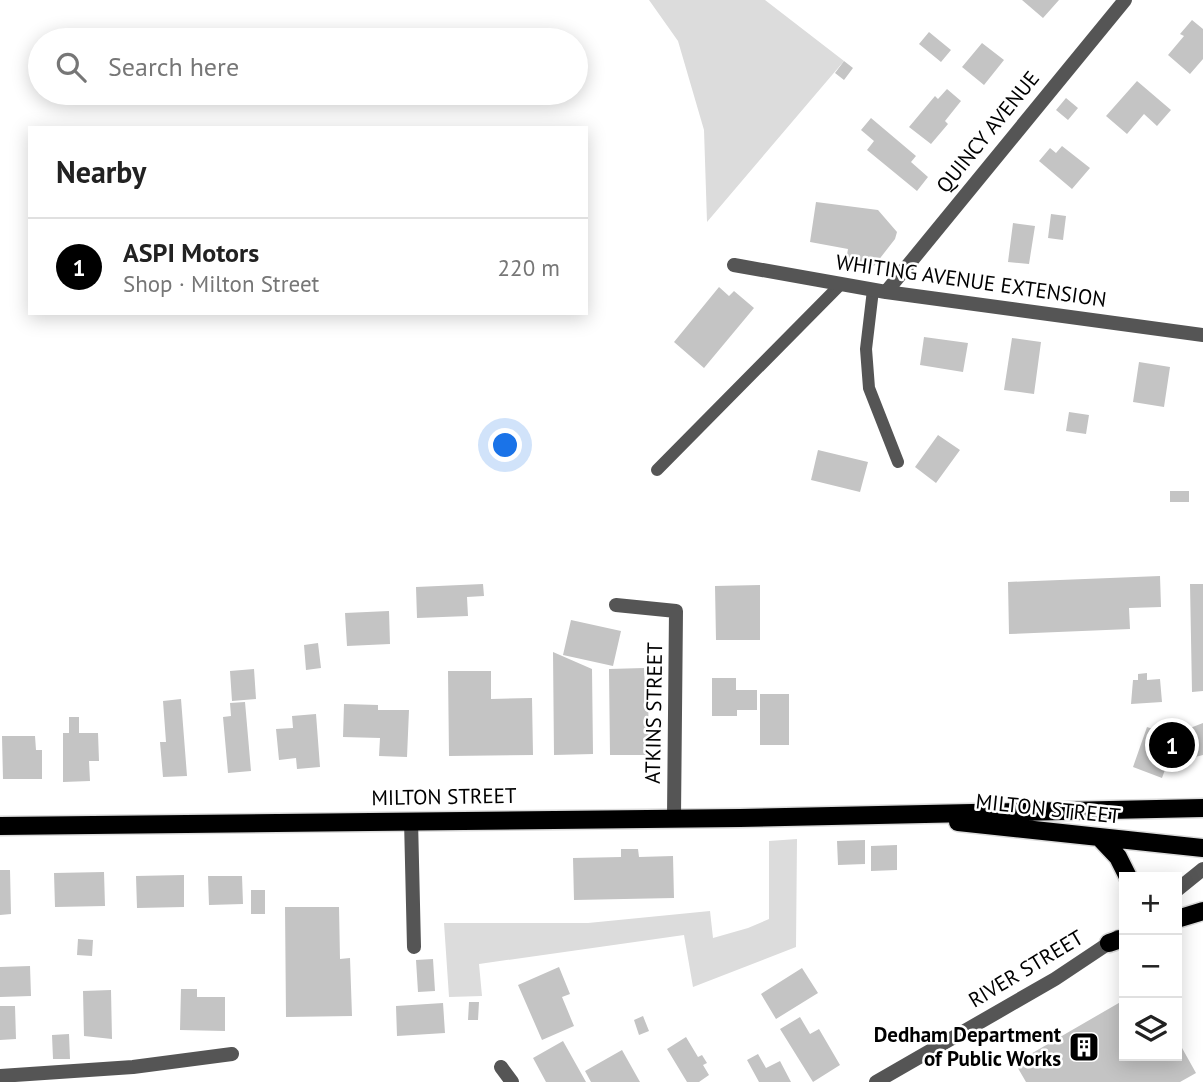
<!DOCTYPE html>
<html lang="en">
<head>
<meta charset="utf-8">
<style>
  body { margin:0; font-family:"PT Sans",sans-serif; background:#f6f6f6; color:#222 }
  .controls { position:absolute; right:21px; bottom:21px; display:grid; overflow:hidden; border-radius:0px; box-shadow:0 4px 18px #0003 }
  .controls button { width:63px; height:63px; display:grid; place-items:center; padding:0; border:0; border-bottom:2px solid #e0e0e0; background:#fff; color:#222; font:35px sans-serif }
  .you { position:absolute; left:506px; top:446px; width:24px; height:24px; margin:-18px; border:5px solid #fff; border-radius:50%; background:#1a73e8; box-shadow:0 0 0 10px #1a73e833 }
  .badge { display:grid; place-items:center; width:46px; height:46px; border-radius:50%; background:#000; color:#fff; font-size:23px; font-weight:700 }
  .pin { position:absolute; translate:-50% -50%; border:4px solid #fff; box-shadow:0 2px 7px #0006 }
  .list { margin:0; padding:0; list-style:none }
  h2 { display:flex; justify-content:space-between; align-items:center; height:91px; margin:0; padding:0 28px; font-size:30px }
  h2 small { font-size:23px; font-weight:400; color:#767676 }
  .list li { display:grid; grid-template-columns:46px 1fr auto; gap:21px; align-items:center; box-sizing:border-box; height:98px; padding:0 28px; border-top:2px solid #e0e0e0 }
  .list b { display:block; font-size:26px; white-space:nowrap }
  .list p { margin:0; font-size:23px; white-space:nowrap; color:#767676 }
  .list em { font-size:23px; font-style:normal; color:#767676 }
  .icon { flex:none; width:38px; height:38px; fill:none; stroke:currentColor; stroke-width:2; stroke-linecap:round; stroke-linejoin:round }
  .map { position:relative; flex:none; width:1203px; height:1082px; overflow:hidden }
  .search { position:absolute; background:#fff; box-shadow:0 4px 18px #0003; left:28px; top:28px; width:560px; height:77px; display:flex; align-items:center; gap:18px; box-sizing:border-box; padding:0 24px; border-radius:38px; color:#767676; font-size:26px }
  .panel { position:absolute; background:#fff; box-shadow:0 4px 18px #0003; left:28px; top:126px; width:560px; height:189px; border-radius:0px }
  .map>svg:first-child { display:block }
  .green { fill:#dcdcdc }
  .building { fill:#c4c4c4 }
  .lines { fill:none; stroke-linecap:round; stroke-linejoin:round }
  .primary-casing { stroke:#dbdbdb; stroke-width:21 }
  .service { stroke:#555; stroke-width:12 }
  .minor { stroke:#555; stroke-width:14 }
  .tertiary { stroke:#555; stroke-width:14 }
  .primary { stroke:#000; stroke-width:18 }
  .labels { text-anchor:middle; stroke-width:5; stroke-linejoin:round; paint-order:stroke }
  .street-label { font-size:21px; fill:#000; stroke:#fff }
  .poi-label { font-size:21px; font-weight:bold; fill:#000; stroke:#fff; text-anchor:end }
</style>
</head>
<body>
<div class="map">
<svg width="1203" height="1082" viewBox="0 0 1203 1082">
  <rect width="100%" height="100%" fill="#fff"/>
  <!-- green -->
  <path class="green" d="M649 0H765L844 61 707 222 704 130 678 41Z
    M797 839 796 947 693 987 684 935 479 964 482 996 449 997 444 923H588L710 911 713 938 748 928 769 919V841Z"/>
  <!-- building -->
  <path class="building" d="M1022 0H1059L1043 18Z
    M1192 20 1203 29V59L1190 74 1168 55 1184 36 1180 34Z
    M929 32 951 50 941 62 919 44Z
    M982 43 1004 60 984 85 962 67Z
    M844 61 853 68 844 80 835 73Z
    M1137 81 1171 110 1157 126 1144 114 1127 134 1106 116Z
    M947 89 961 101 945 121 948 124 931 144 909 127 935 96 938 99Z
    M1066 98 1078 108 1068 120 1056 110Z
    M871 118 916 156 911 162 928 177 917 191 867 150 874 141 861 130Z
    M1062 146 1090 168 1072 189 1039 161 1050 148 1056 153Z
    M816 202 878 210 897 232 895 239 874 266 846 261 848 249 810 242Z
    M1051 214 1066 216 1063 240 1048 238Z
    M1013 223 1035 226 1029 264 1008 262Z
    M719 287 729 296 734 291 754 308 704 368 674 342Z
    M924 337 968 343 963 372 920 365Z
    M1012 338 1041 342 1034 394 1004 390Z
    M1139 362 1170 367 1164 407 1133 402Z
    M1069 412 1089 415 1086 434 1066 431Z
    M938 435 960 450 936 483 915 467Z
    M818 450 868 462 860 492 811 480Z
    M1170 491H1189V502H1170Z
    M1160 576 1161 607 1129 608 1130 629 1009 634 1008 582Z
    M483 584 484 596 467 597 468 616 417 618 416 587Z
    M1190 584H1203V691L1192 692Z
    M760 585V640H716L715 586Z
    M389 611 390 644 347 646 345 613Z
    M571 620 621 631 613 666 563 655Z
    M318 643 321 668 306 670 304 645Z
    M553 652 592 669 593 754 554 755Z
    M644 668 645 687H648L649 755H610L609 669Z
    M254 669 256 699 232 701 230 671Z
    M448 671H491V699L532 698 533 755 449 756Z
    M1147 673V680L1160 679 1162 702 1131 704 1133 680H1138V674Z
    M712 678H736V690H757V710H737V716H712Z
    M760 694H789V745H760Z
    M181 699 187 776 163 777 160 742H166L163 701Z
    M245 702 251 771 228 773 223 717 231 716 230 703Z
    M344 704 378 705V710H409L407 757 379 756 380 738 343 737Z
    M316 714 320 767 297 769 296 758 279 760 276 729 293 728 292 716Z
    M69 717H79V733H98L99 761H89L90 781 63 782V733H69Z
    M1203 723V755L1191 758 1171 753 1162 778 1133 767 1147 727 1176 737 1177 733Z
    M2 736H35L36 750H42V779H3Z
    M865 840V864L838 865 837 841Z
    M897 845V870L871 871V846Z
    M621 849H638L639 857 673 856 674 898 574 900 573 858 621 857Z
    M0 870H10L11 914 0 915Z
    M104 872 105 906 55 907 54 873Z
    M184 875V907L137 908 136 876Z
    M208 876H242L243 904 209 905Z
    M251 890H265V914H251Z
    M285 907H339L340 959 350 958 352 1016 286 1017Z
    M78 939 93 940 92 956 77 955Z
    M433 959 435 991 418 992 416 960Z
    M30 966 31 996 0 997V967Z
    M559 967 570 994 562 997 574 1026 542 1040 518 985Z
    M802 968 818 993 776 1019 761 994Z
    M181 989H197V997H225V1031L180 1030Z
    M111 990 112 1039 84 1036 83 991Z
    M1124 1000V1056H1177V1039L1196 1073 1180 1082H1026L1015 1063Z
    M469 1002H479L478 1020H468Z
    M443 1003 445 1033 397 1036 396 1006Z
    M0 1006H15L16 1039 0 1040Z
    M643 1016 649 1031 639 1035 634 1020Z
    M800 1017 810 1034 819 1029 840 1065 813 1082 780 1029Z
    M69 1034 70 1059H53L52 1035Z
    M686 1037 698 1057 702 1055 707 1063 703 1065 709 1075 699 1082H687L667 1049Z
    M563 1041 586 1082H546L533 1058Z
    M622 1050 640 1082H591L585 1071Z
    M758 1054 766 1068 780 1061 791 1082H759L747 1060Z"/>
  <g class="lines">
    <!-- primary casing -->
    <g class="primary-casing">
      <path id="primary" d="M958 822 1203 848
        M0 826 740 818 1203 808
        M1100 838 1118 857 1128 877
        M1177 919 1203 911
        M1109 943 1124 938"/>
    </g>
    <!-- service -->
    <path class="service" d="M873 290 866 349 869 388 898 462
      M657 470 841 284"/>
    <!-- minor -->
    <path class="minor" d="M734 265 886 292 1203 335
      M886 292 1125 0
      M616 605 676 611 674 816
      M411 820 414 947
      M501 1067 512 1082
      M0 1076 133 1067 232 1054"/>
    <!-- tertiary -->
    <path class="tertiary" d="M1177 890 1203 869
      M876 1082 1055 979 1118 937"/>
    <!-- primary -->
    <use href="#primary" class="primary"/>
  </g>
  <!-- icons -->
  <defs>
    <g id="building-square" transform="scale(1.575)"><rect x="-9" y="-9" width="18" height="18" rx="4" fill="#000" stroke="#fff"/><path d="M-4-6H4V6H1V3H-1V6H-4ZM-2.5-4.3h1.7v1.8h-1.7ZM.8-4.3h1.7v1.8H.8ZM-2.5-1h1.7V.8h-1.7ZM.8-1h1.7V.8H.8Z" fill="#fff"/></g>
  </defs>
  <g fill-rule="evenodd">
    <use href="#building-square" x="1084" y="1047"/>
  </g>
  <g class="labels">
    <!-- street labels -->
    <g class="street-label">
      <text transform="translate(988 132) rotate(-51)" y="7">QUINCY AVENUE</text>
      <text transform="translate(971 281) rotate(8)" y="7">WHITING AVENUE EXTENSION</text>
      <text transform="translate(654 713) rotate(-89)" y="7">ATKINS STREET</text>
      <text transform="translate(444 797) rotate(-1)" y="7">MILTON STREET</text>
      <text transform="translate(1048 809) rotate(6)" y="7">MILTON STREET</text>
      <text transform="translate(1026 969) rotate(-31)" y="7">RIVER STREET</text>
    </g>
    <!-- poi labels -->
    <g class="poi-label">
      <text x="1061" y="1042">Dedham Department<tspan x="1061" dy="24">of Public Works</tspan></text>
    </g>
  </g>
</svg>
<div class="controls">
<button>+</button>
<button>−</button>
<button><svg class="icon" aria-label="layers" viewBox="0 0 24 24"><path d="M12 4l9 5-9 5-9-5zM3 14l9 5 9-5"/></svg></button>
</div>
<div class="you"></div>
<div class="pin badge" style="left:1172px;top:745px">1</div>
<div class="search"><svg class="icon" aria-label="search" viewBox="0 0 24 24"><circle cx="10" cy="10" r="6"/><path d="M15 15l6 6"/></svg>Search here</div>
<section class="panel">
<h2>Nearby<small></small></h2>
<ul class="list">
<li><span class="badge">1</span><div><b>ASPI Motors</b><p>Shop · Milton Street</p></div><em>220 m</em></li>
</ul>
</section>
</div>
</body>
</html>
